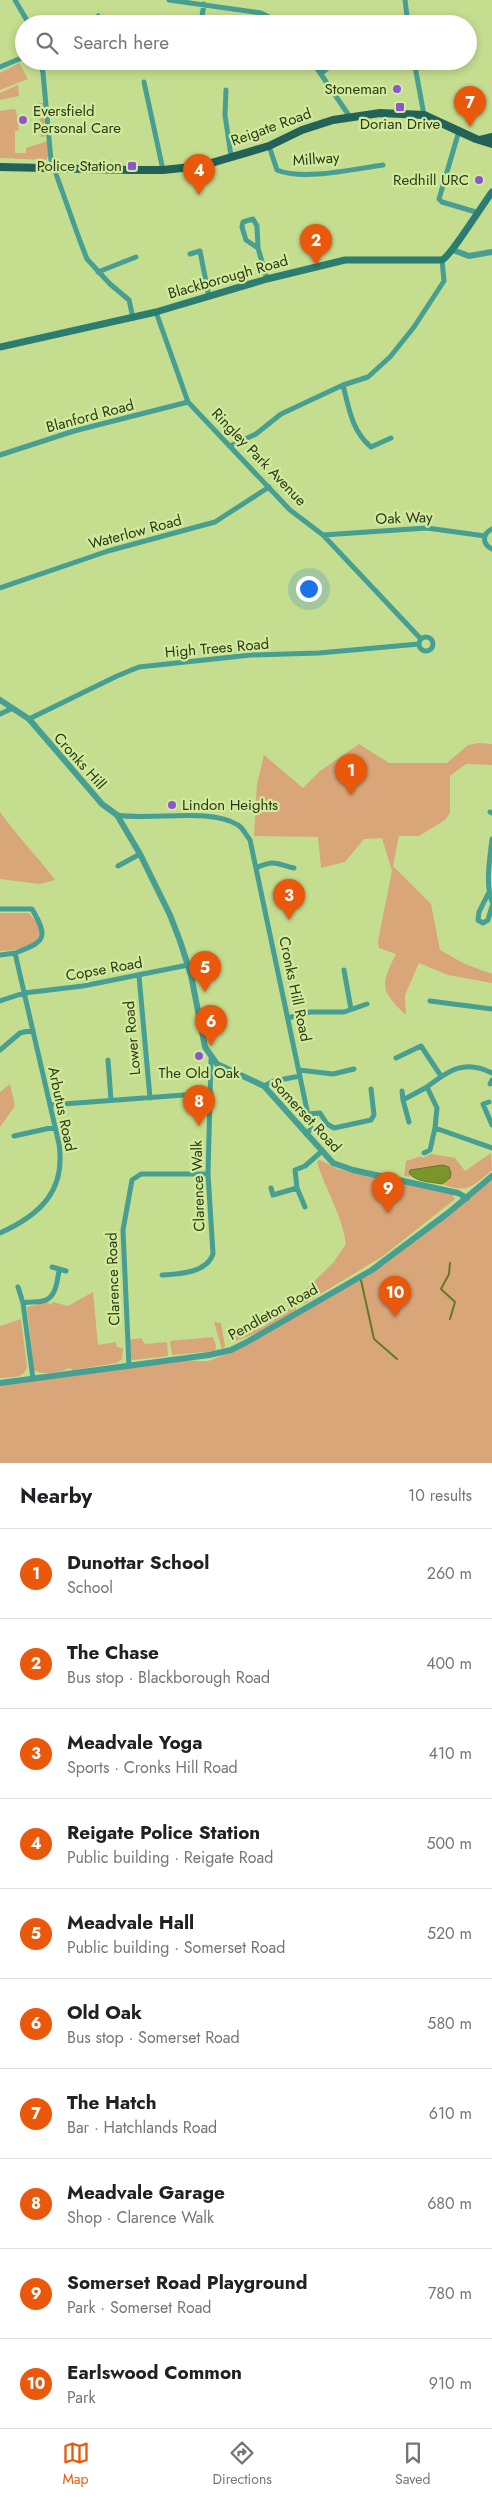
<!DOCTYPE html>
<html lang="en">
<head>
<meta charset="utf-8">
<style>
  body { margin:0; font-family:Jost,sans-serif; background:#f2f2f2; color:#202124 }
  .you { position:absolute; left:308px; top:588px; width:18px; height:18px; margin:-12px; border:4px solid #fff; border-radius:50%; background:#1a73e8; box-shadow:0 0 0 8px #1a73e833 }
  .badge { display:grid; place-items:center; width:32px; height:32px; border-radius:50%; background:#ea580c; color:#fff; font-size:16px; font-weight:700 }
  .pin { position:absolute; translate:-50% -41px; filter:drop-shadow(0 1px 2px #0008) }
  .pin::after { content:''; position:absolute; top:26px; width:18px; height:15px; background:inherit; clip-path:polygon(0 0,100% 0,50% 100%) }
  .list { margin:0; padding:0; list-style:none }
  h2 { display:flex; justify-content:space-between; align-items:center; height:65px; margin:0; padding:0 20px; font-size:21px }
  h2 small { font-size:16px; font-weight:400; color:#757577 }
  .list li { display:grid; grid-template-columns:32px 1fr auto; gap:15px; align-items:center; box-sizing:border-box; height:90px; padding:0 20px; border-top:1px solid #e0e0e0 }
  .list b { display:block; font-size:19px; white-space:nowrap }
  .list p { margin:0; font-size:16px; white-space:nowrap; color:#757577 }
  .list em { font-size:16px; font-style:normal; color:#757577 }
  .icon { flex:none; width:28px; height:28px; fill:none; stroke:currentColor; stroke-width:2; stroke-linecap:round; stroke-linejoin:round }
  .map { position:relative; flex:none; width:492px; height:1463px; overflow:hidden }
  .search { position:absolute; background:#fff; box-shadow:0 2px 8px #0003; left:15px; right:15px; top:15px; height:55px; display:flex; align-items:center; gap:12px; box-sizing:border-box; padding:0 18px; border-radius:28px; color:#757577; font-size:19px }
  .sheet { height:965px; background:#fff }
  nav { display:flex; justify-content:space-around; align-items:center; box-sizing:border-box; height:70px; border-top:1px solid #e0e0e0; background:#fff; font-size:14px; color:#757577 }
  nav a { display:grid; justify-items:center; gap:2px }
  nav .on { color:#ea580c }
  .map>svg:first-child { display:block }
  .green { fill:#d8a679 }
  .water { fill:#7a952c; stroke:#637926 }
  .lines { fill:none; stroke-linecap:round; stroke-linejoin:round }
  .stream { stroke:#637926; stroke-width:2 }
  .minor { stroke:#469f92; stroke-width:5 }
  .tertiary { stroke:#469f92; stroke-width:6 }
  .secondary { stroke:#2b7c71; stroke-width:7 }
  .primary { stroke:#226259; stroke-width:8 }
  .poi-dot { fill:#8e55cd; stroke:#d1eb9c; stroke-width:2 }
  .labels { text-anchor:middle; stroke-width:4.5; stroke-linejoin:round; paint-order:stroke }
  .poi-label { font-size:15px; fill:#2e3818; stroke:#d1eb9c; text-anchor:end }
  .street-label { font-size:15px; fill:#2e3818; stroke:#d1eb9c }
</style>
</head>
<body>
<div class="map">
<svg width="492" height="1463" viewBox="0 0 492 1463">
  <rect width="100%" height="100%" fill="#c5dd8f"/>
  <!-- green -->
  <path class="green" d="M19 63 28 79 0 90V73Z
    M18 85 19 96 0 100V93Z
    M38 103H43L47 136 41 137Z
    M13 109 16 110 19 130 15 131V153H26V148L48 141 49 155 46 160 0 158V111Z
    M479 743 492 744V765L466 764 450 776V813L445 820 419 836H399L393 866 431 904 440 950 465 964 492 974V983L448 975 419 963 405 995 406 1015C380 990 380 986 396 954L379 948 378 941 392 871 382 838 364 839 345 862 321 868 318 837 254 836 257 784 264 755 303 788 320 771 359 744 389 763H447L468 745Z
    M0 812C17 836 38 857 55 880L40 884 0 879Z
    M0 913H29L40 926C39 930 39 935 38 938 34 948 9 951 0 951Z
    M10 1084 15 1106 0 1127V1092Z
    M491 1153 492 1170C472 1187 467 1194 442 1184L449 1178 451 1173H409L411 1177 404 1176 406 1161 421 1156 423 1158 431 1154 455 1158 465 1171Z
    M320 1160 338 1169 452 1194 455 1199 383 1256 304 1304 297 1301 300 1295 333 1263 346 1244C342 1214 325 1190 317 1161Z
    M492 1180V1463H0V1385L186 1361H208L238 1350 265 1335 379 1268Z
    M93 1292 98 1345 116 1342 117 1347 123 1348 122 1359 117 1363 73 1370 70 1368C62 1372 43 1376 34 1370L27 1307 47 1302 51 1305 53 1302 68 1306Z
    M296 1304V1311L257 1333 233 1342 230 1335 263 1327Z
    M21 1319 27 1367C24 1379 10 1377 0 1378V1326Z
    M214 1322 221 1323 225 1346 222 1349Z
    M213 1337 216 1345 215 1351 172 1355 170 1341Z
    M141 1338 145 1344 167 1342 168 1356 133 1360 130 1358 128 1340Z"/>
  <!-- water -->
  <path class="water" d="M443 1165 449 1167 451 1173 450 1178 442 1184C432 1182 415 1182 409 1173L410 1170Z"/>
  <g class="lines">
    <!-- stream -->
    <path class="stream" d="M450 1263 449 1274 441 1289 455 1302 450 1319
      M361 1280 374 1339 397 1359"/>
    <!-- minor -->
    <path class="minor" d="M15 0 29 24
      M169 0 261 13 283 24
      M405 0 408 24
      M98 16 103 24
      M201 22 204 4
      M175 24H208
      M208 24H228
      M40 61 43 73 51 160 80 241 87 259 110 284 129 300 133 318
      M312 61 350 117
      M414 61 424 115
      M0 67 24 57
      M321 74 330 66
      M144 82 163 170
      M226 90 225 115 231 156
      M459 131 439 199 442 202 476 212
      M269 146 277 170C303 181 354 169 383 165
      M253 219 257 226 258 248 246 240 242 227 243 222Z
      M258 248 267 279
      M190 254 200 251 209 297
      M98 272 136 257
      M156 312 188 402 290 510 323 535 421 639
      M343 385C349 409 352 431 371 447L391 438
      M230 446 256 434 281 414 343 385 368 377 390 357 414 327 444 281 442 260
      M0 455 74 431 188 402
      M492 529C482 534 482 544 492 549
      M323 535 427 528 485 536
      M0 588 108 551 215 522 269 487
      M419 644a7 7 0 1 1 14 0a7 7 0 1 1-14 0Z
      M0 714 11 709
      M29 719 117 676 139 667 251 655 319 653 419 644
      M490 812 492 813
      M117 815C151 821 210 807 238 825 243 828 246 835 250 840L311 1129 306 1134
      M492 839C490 859 485 883 492 902
      M118 866 140 854
      M256 868C275 859 276 864 294 868
      M488 894 479 912 478 920 483 923 488 920 492 906
      M0 909H32C49 938 45 942 15 953L59 1144C66 1191 40 1215 0 1233
      M0 955 15 953
      M344 970 351 1009
      M139 976 150 1098
      M0 1001 24 993 83 986 188 965
      M430 1001 492 1009
      M288 1018 310 1012H344L367 1004
      M0 1050 20 1033 33 1030
      M396 1058 421 1046 441 1076
      M108 1060 111 1100
      M299 1070 333 1074 354 1069
      M492 1073C465 1059 449 1070 427 1087L437 1108 435 1128 492 1148
      M490 1084 492 1080
      M264 1086 274 1081 300 1076
      M402 1091 403 1100
      M489 1102 483 1104 492 1125
      M50 1105 211 1093
      M308 1114 320 1113 327 1124 334 1128 371 1120 374 1115 371 1089
      M409 1122 403 1100 427 1087
      M14 1136 55 1127
      M424 1153 430 1150 435 1128
      M271 1188 273 1195 297 1188 295 1170 305 1166 321 1152
      M297 1188 305 1207
      M52 1267 66 1271
      M162 1275C179 1274 207 1273 213 1254L208 1174 211 1059
      M18 1287 23 1303 33 1379
      M23 1303C30 1301 36 1303 43 1301 56 1298 57 1282 59 1271
      M129 1366 123 1230 132 1180 141 1174H208"/>
    <!-- tertiary -->
    <path class="tertiary" d="M453 250 469 256 492 252
      M0 700 29 719 102 804 117 815 140 854 170 915 180 941 191 975 205 1047 217 1064 264 1086 333 1163 353 1170 458 1193 467 1198
      M0 1383 209 1355 231 1350 247 1342 372 1270 448 1213 492 1176"/>
    <!-- secondary -->
    <path class="secondary" d="M0 347 156 312 267 279 345 260H442C450 257 483 204 492 192"/>
    <!-- primary -->
    <path class="primary" d="M480 140 492 137
      M0 167 132 170H163L201 166 269 146 302 130 333 120 380 113 424 115 476 139 492 144"/>
  </g>
  <!-- markers -->
  <g class="poi-dot">
    <circle cx="397" cy="89" r="5"/>
    <rect x="395" y="102" width="10" height="10" rx="2.5"/>
    <circle cx="23" cy="120" r="5"/>
    <rect x="127" y="161" width="10" height="10" rx="2.5"/>
    <circle cx="479" cy="180" r="5"/>
    <circle cx="172" cy="805" r="5"/>
    <circle cx="199" cy="1056" r="5"/>
  </g>
  <g class="labels">
    <!-- poi labels -->
    <g class="poi-label">
      <text x="387" y="94">Stoneman</text>
      <text x="33" y="116" text-anchor="start">Eversfield<tspan x="33" dy="17">Personal Care</tspan></text>
      <text x="400" y="129" text-anchor="middle">Dorian Drive</text>
      <text x="122" y="171">Police Station</text>
      <text x="469" y="185">Redhill URC</text>
      <text x="182" y="810" text-anchor="start">Lindon Heights</text>
      <text x="199" y="1078" text-anchor="middle">The Old Oak</text>
    </g>
    <!-- street labels -->
    <g class="street-label">
      <text transform="translate(271 127) rotate(-20)" y="5">Reigate Road</text>
      <text transform="translate(316 159) rotate(-4)" y="5">Millway</text>
      <text transform="translate(228 277) rotate(-16)" y="5">Blackborough Road</text>
      <text transform="translate(90 416) rotate(-15)" y="5">Blanford Road</text>
      <text transform="translate(259 457) rotate(46)" y="5">Ringley Park Avenue</text>
      <text transform="translate(404 518) rotate(-2)" y="5">Oak Way</text>
      <text transform="translate(135 532) rotate(-15)" y="5">Waterlow Road</text>
      <text transform="translate(217 648) rotate(-5)" y="5">High Trees Road</text>
      <text transform="translate(80 761) rotate(48)" y="5">Cronks Hill</text>
      <text transform="translate(104 969) rotate(-10)" y="5">Copse Road</text>
      <text transform="translate(295 989) rotate(78)" y="5">Cronks Hill Road</text>
      <text transform="translate(132 1038) rotate(-95)" y="5">Lower Road</text>
      <text transform="translate(62 1109) rotate(78)" y="5">Arbutus Road</text>
      <text transform="translate(306 1115) rotate(47)" y="5">Somerset Road</text>
      <text transform="translate(198 1186) rotate(-92)" y="5">Clarence Walk</text>
      <text transform="translate(113 1279) rotate(-92)" y="5">Clarence Road</text>
      <text transform="translate(273 1312) rotate(-29)" y="5">Pendleton Road</text>
    </g>
  </g>
</svg>
<div class="you"></div>
<div class="pin badge" style="left:351px;top:795px">1</div>
<div class="pin badge" style="left:316px;top:265px">2</div>
<div class="pin badge" style="left:289px;top:920px">3</div>
<div class="pin badge" style="left:199px;top:195px">4</div>
<div class="pin badge" style="left:205px;top:992px">5</div>
<div class="pin badge" style="left:211px;top:1046px">6</div>
<div class="pin badge" style="left:470px;top:127px">7</div>
<div class="pin badge" style="left:199px;top:1126px">8</div>
<div class="pin badge" style="left:388px;top:1213px">9</div>
<div class="pin badge" style="left:395px;top:1317px">10</div>
<div class="search"><svg class="icon" aria-label="search" viewBox="0 0 24 24"><circle cx="10" cy="10" r="6"/><path d="M15 15l6 6"/></svg>Search here</div>
</div>
<section class="sheet">
<h2>Nearby<small>10 results</small></h2>
<ul class="list">
<li><span class="badge">1</span><div><b>Dunottar School</b><p>School</p></div><em>260 m</em></li>
<li><span class="badge">2</span><div><b>The Chase</b><p>Bus stop · Blackborough Road</p></div><em>400 m</em></li>
<li><span class="badge">3</span><div><b>Meadvale Yoga</b><p>Sports · Cronks Hill Road</p></div><em>410 m</em></li>
<li><span class="badge">4</span><div><b>Reigate Police Station</b><p>Public building · Reigate Road</p></div><em>500 m</em></li>
<li><span class="badge">5</span><div><b>Meadvale Hall</b><p>Public building · Somerset Road</p></div><em>520 m</em></li>
<li><span class="badge">6</span><div><b>Old Oak</b><p>Bus stop · Somerset Road</p></div><em>580 m</em></li>
<li><span class="badge">7</span><div><b>The Hatch</b><p>Bar · Hatchlands Road</p></div><em>610 m</em></li>
<li><span class="badge">8</span><div><b>Meadvale Garage</b><p>Shop · Clarence Walk</p></div><em>680 m</em></li>
<li><span class="badge">9</span><div><b>Somerset Road Playground</b><p>Park · Somerset Road</p></div><em>780 m</em></li>
<li><span class="badge">10</span><div><b>Earlswood Common</b><p>Park</p></div><em>910 m</em></li>
</ul>
</section>
<nav>
<a class="on"><svg class="icon" aria-label="map" viewBox="0 0 24 24"><path d="M3 6l6-2 6 2 6-2v14l-6 2-6-2-6 2zM9 4v14M15 6v14"/></svg>Map</a>
<a><svg class="icon" aria-label="directions" viewBox="0 0 24 24"><path d="M12 3l9 9-9 9-9-9zM9 14v-3h6M13 9l2 2-2 2"/></svg>Directions</a>
<a><svg class="icon" aria-label="saved" viewBox="0 0 24 24"><path d="M7 4h10v16l-5-4-5 4z"/></svg>Saved</a>
</nav>
</body>
</html>
